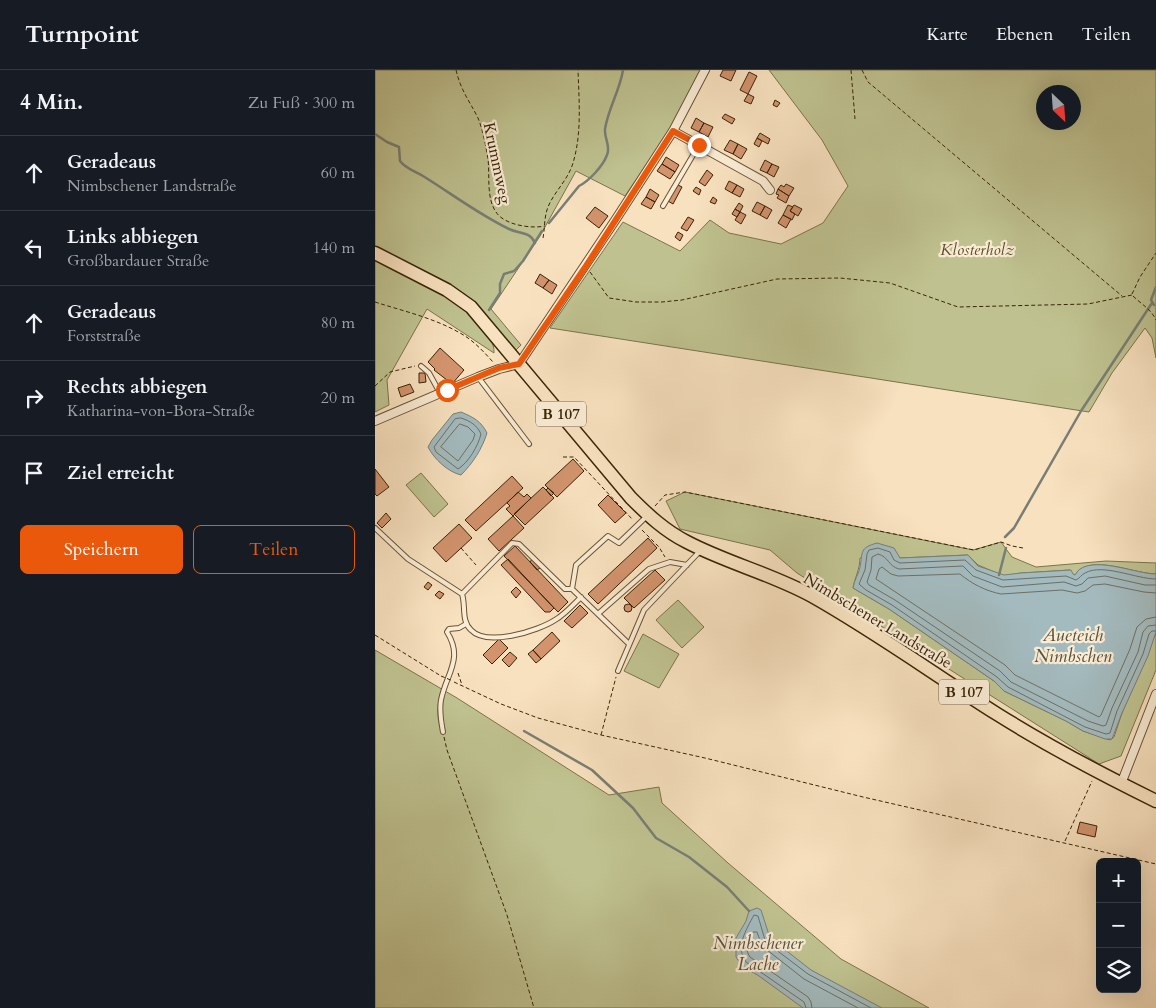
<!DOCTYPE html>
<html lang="de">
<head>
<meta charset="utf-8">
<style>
  body { margin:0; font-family:Cardo,serif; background:#242831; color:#f1f3f6 }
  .controls { position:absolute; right:15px; bottom:15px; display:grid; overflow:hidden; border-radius:8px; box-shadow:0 5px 20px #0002 }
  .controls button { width:45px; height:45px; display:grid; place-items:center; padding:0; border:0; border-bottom:1px solid #363941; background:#171b24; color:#f1f3f6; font:25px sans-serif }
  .compass { position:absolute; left:661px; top:15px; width:45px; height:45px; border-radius:50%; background:#171b24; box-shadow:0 5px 20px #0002; rotate:155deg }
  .stop { position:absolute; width:15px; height:15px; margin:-11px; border:4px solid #ea580c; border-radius:50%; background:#fff }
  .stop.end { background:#ea580c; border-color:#fff; box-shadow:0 1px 5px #0008 }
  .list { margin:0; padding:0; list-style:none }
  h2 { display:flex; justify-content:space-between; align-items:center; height:65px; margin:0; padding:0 20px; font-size:21px }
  h2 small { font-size:16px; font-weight:400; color:#9ea1a6 }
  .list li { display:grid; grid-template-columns:32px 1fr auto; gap:15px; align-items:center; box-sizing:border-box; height:75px; padding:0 20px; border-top:1px solid #363941 }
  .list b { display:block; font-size:19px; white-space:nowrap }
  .list p { margin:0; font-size:16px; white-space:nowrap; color:#9ea1a6 }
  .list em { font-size:16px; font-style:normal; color:#9ea1a6 }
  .actions { display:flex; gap:10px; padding:15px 20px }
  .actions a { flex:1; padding:11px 0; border:1px solid #ea580c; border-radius:8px; text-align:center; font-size:18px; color:#ea580c }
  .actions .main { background:#ea580c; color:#fff }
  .icon { flex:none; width:28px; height:28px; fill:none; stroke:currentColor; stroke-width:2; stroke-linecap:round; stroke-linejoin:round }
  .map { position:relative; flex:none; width:781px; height:938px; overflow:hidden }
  header { display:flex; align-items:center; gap:30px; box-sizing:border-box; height:70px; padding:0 25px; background:#171b24; border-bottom:1px solid #363941 }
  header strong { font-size:24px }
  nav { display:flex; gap:28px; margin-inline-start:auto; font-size:18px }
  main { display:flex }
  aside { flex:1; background:#171b24 }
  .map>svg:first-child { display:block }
  .green { fill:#bfc290; stroke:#7c734b; fill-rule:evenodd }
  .water { fill:#a3babe; stroke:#797e74 }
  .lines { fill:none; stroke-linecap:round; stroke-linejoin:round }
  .shore { stroke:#6e6f62; stroke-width:1 }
  .stream { stroke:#797e74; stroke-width:2.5 }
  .building { fill:#d2936d; stroke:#392406 }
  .service-casing { stroke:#695334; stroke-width:6 }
  .minor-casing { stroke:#695334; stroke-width:10 }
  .primary-casing { stroke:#392406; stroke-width:15 }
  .path { stroke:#392406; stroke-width:1; stroke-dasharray:4 2.5; stroke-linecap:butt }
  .service { stroke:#faecd5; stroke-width:4 }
  .minor { stroke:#faecd5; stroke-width:8 }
  .primary { stroke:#f8e1bf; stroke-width:12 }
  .path-bridge { stroke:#392406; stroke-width:1; stroke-dasharray:4 2.5; stroke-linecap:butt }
  .route { stroke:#ea580c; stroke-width:6 }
  .labels { text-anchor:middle; stroke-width:4.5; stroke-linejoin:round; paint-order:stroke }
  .shield { fill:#faecd5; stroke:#736044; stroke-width:1 }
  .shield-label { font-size:15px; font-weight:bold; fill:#392406 }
  .street-label { font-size:16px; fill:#392406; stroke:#faecd5 }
  .park-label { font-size:16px; font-style:italic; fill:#5a4c28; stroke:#faecd5 }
  .water-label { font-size:18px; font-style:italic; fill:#59513d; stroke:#faecd5 }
</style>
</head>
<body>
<header>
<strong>Turnpoint</strong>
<nav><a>Karte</a><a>Ebenen</a><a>Teilen</a></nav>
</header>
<main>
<aside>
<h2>4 Min.<small>Zu Fuß · 300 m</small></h2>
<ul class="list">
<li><svg class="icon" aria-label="ahead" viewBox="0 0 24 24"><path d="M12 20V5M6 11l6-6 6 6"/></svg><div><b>Geradeaus</b><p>Nimbschener Landstraße</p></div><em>60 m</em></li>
<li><svg class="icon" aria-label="left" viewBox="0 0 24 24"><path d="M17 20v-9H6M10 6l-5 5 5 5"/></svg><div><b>Links abbiegen</b><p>Großbardauer Straße</p></div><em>140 m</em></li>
<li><svg class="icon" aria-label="ahead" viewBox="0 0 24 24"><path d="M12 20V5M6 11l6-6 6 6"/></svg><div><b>Geradeaus</b><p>Forststraße</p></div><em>80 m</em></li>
<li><svg class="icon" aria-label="right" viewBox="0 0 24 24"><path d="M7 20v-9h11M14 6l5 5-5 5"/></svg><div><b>Rechts abbiegen</b><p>Katharina-von-Bora-Straße</p></div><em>20 m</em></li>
<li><svg class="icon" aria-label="arrive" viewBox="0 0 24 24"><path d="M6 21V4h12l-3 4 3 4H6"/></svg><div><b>Ziel erreicht</b></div></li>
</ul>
<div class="actions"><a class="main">Speichern</a><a>Teilen</a></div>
</aside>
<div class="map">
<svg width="781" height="938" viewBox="0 0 781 938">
  <rect width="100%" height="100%" fill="#f8e1bf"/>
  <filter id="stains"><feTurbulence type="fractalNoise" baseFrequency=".004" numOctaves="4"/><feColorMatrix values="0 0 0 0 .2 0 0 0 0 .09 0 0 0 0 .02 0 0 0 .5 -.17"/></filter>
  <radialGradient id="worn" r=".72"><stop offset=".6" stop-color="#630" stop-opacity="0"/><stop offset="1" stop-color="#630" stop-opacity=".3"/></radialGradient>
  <!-- green -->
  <path class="green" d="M0 0H335L250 126 201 101 165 166 116 239 146 275 141 280 127 267 109 244 0 178Z
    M394 0H781V288L777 268 770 258 737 303 714 342 175 258 248 152 305 181 335 150 354 163 406 174 448 153 473 116 447 70ZM668 22H698V52H668Z
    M0 188C25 201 52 212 76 227 89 235 121 266 119 283L52 239 12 310 14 335 0 342Z
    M46 403 73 434 59 447 31 415Z
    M310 422 598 480 626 472 637 487 661 497 731 491 781 493V504C762 504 723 487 706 499 703 500 702 503 700 505H698L695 500 646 503 629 506 603 495 593 485 525 488 523 486 485 488C485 499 480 507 478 518L514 539 619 611 629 621 691 651 708 661 735 670 739 667 747 643 781 562V600L746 686 724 694 422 503 395 480 305 459 291 431Z
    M303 530 329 557 307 578 281 550Z
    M268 564 304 584 284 618 249 601Z
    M0 580 82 628 234 725 284 717 287 733 353 793 466 889 554 938H0Z"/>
  <!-- water -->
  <path class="water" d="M86 342C98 347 106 351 112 363 107 379 98 393 86 405 73 402 59 389 53 377L57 370 78 344Z
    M502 473 519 478 525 488 593 485 603 496 629 505 646 503 696 500 698 504 700 505C702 503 703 500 705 499 723 487 762 504 781 504V562L773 586 747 643 737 669H730L708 661 691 651 629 621 619 611 514 539 478 518C479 510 484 504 485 497 488 482 484 478 502 473Z
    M382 838 386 840 395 868 404 875 436 900 507 938H428L384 906 367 896 361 887V868L371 851 374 841Z"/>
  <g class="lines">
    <!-- shore -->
    <path class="shore" d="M86 348C95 351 102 355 106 364 103 376 94 392 83 399L61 382 59 377 80 349Z
      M85 354 93 357 100 364 98 370 83 391 66 377Z
      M781 509C761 509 728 493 710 503 706 505 705 508 701 510L691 506 628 510 601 500 590 490 525 493 519 490 515 482 503 478 494 480 492 484 490 500 484 514 491 520 517 535 622 607 633 617 710 657 731 664 735 663 742 641 768 584 774 564 777 561H781
      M781 515H770L730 506 713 508 707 514 701 516 689 512 627 517 598 506 588 496 524 499C513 496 514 487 503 484L497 487 496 500 492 512 494 515 520 530 625 601 636 612 713 651 728 656 731 655 737 638 763 582 768 562 773 556 781 555
      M781 523 769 522 730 514 718 515 710 521 702 523 687 520 626 524C611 521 597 514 585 504L523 506 516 504 507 497 504 499 501 509 630 595 640 605 724 647 726 645 755 579 762 557 771 549 781 547
      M431 938 429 932 371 892C360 877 371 860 379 845L383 846 390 870 400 879 433 904 496 938
      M437 938 436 932 433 927 375 887C369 879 373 870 378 862H382L387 876 429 909 483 938"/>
    <!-- stream -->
    <path class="stream" d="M0 64 12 72 24 77 25 91C31 99 40 101 48 106 77 124 103 144 134 159 144 164 155 161 160 173
      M174 153 204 116C214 111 228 96 232 85 236 76 229 68 230 59 233 39 245 20 248 0
      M779 235 776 230 781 217
      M114 240 125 223V214L129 204 139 201 148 191 167 161
      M630 467 639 458 706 341 777 233
      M624 505 631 478
      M149 661 217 700 258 738 281 768 314 787 352 817 374 841"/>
  </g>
  <!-- building -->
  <path class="building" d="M348 0H361L356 11 345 6Z
    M374 2 382 6 373 24 365 20Z
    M373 24 379 27 376 34 369 31Z
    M400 30 405 33 402 37 398 35Z
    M350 44 360 49 357 54 347 48Z
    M321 48 329 53 324 62 316 58Z
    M329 53 338 57 333 67 324 62Z
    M385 63 395 69 393 74 382 68Z
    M382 68 387 71 384 77 379 74Z
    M355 70 363 74 358 84 349 80Z
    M363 74 372 79 366 89 358 84Z
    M291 87 304 95 300 102 287 94Z
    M390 90 397 94 392 103 385 100Z
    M287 94 300 102 295 109 282 101Z
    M397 94 404 97 399 107 392 103Z
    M332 100 338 105 330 116 324 112Z
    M354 111 362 115 357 123 350 119Z
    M411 114 419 118 414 126 403 119 406 115 409 117Z
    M303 115 307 117 298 134 293 131Z
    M362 115 369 119 365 127 357 123Z
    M321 117 326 120 324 125 318 121Z
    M275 119 284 125 280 132 271 127Z
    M403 119 414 126 411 133 402 128 404 125 401 124Z
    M271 127 280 132 276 139 266 134Z
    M338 127 342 130 340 134 335 132Z
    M382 132 390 136 385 145 377 141Z
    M364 133 368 136 365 142 360 139Z
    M413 135 418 137 415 141 420 144 417 150 408 145Z
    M419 135 427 139 423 146 415 141Z
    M390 136 397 140 392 149 385 145Z
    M220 137 233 146 224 158 211 148Z
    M360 139 365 142 362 147 357 144Z
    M365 142 371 145 366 154 360 150Z
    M408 145 416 149 411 158 403 153Z
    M313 147 319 150 312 161 306 158Z
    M303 162 308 165 305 171 300 167Z
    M165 204 174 210 168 218 160 213Z
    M174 210 182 215 177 224 168 218Z
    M65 278 89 300 77 314 59 300 60 299 53 292Z
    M44 303H50L51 312 44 313Z
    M35 314 39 322 26 327 23 318Z
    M198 389 209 401 182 427 170 415Z
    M0 399 14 417 2 426 0 424Z
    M137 406 148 418 101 461 90 450Z
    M168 417 179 428 150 455 139 444Z
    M173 418 179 423 176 426 171 420Z
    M143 422 149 427 152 424 156 428 138 446 131 439 135 436 132 433Z
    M233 425 251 443 240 453 223 435Z
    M11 443 16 449 7 458 2 453Z
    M138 446 149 458 124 481 113 469Z
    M84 454 97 468 71 492 58 478Z
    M273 468 282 478 223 534 213 524Z
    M140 476 193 532 183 542 129 486Z
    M133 489 179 538 175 542H170L126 495Z
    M157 489 165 498 162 500 155 492Z
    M280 500 290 510 259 538 249 528Z
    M53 512 57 515 53 520 49 517Z
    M141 517 146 522 141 528 136 522Z
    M64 521 69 524 65 529 60 525Z
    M249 538a4 4 0 1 1 8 0a4 4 0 1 1-8 0Z
    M205 535 213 543 197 558 189 551Z
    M177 562 185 571 166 589 158 580Z
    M124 569 133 578 117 594 108 585Z
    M158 580 166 589 161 593 153 584Z
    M135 582 142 588 134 597 127 590Z
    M705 752 722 756 720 767 702 763Z"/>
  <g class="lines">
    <!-- service casing -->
    <g class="service-casing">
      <path id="service" d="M288 136 324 75
        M46 296 54 303 65 323
        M103 307 154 374
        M0 458 33 489 87 524 137 473 144 474 190 519H197L254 574
        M197 519 201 495 233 466 244 473 272 446
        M87 524C91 536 86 551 96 560 112 577 163 561 180 550 190 544 198 535 206 527
        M224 543 274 499 295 492 312 495
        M243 601 269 540 325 481
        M68 662C66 651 64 641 66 630 71 604 89 589 72 562L74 559 84 558 91 554"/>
    </g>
    <!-- minor casing -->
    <g class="minor-casing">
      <path id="minor" d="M298 61 388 111 395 120
        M0 351 103 307 124 299 144 294 241 149 298 61 330 0
        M746 714 781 624"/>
    </g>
    <!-- primary casing -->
    <g class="primary-casing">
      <path id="primary" d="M0 183 72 220 96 237 256 428C273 445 290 461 312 472 352 493 397 504 437 526 501 562 560 605 622 644 673 676 726 704 781 731"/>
    </g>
    <!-- path -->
    <path class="path" d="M81 0C86 21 94 30 103 48 108 60 111 77 113 89 115 105 111 128 121 142 129 155 156 159 170 156
      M476 0 480 49
      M487 0 493 12 747 226
      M168 168C170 158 169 147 173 137 179 122 193 110 198 93 207 63 204 31 203 0
      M215 202 234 228 261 232H287L307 230 402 209 465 208 515 213 583 237 713 234 757 225
      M757 224 765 207 781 183
      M758 226C766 234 776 239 781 250
      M0 232C28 241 59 248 85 263 98 270 108 281 118 292
      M0 316 15 302 40 296
      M188 387H199L258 450
      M280 436 290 425 310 422 599 480 626 472 637 476 648 478
      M267 460 284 477 290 487
      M86 478 101 495
      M0 565 66 606
      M83 603 87 615
      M79 612 126 634 163 648 226 665 330 688 488 727 781 794
      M226 665 241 607
      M69 667 72 680 132 845 159 938
      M690 771 717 711"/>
    <!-- service -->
    <use href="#service" class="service"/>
    <!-- minor -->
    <use href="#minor" class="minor"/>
    <!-- primary -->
    <use href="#primary" class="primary"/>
    <!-- path-bridge -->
    <path class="path-bridge" d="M66 606 78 611"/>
  </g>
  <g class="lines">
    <!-- route -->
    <path class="route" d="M72 320 124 298 144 294 211 196 298 61 324 75"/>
  </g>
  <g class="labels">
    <!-- shield labels -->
    <g class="shield">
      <rect x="161" y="331.5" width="50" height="25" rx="4"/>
      <rect x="564" y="609.5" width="50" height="25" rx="4"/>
    </g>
    <g class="shield-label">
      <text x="186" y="349">B 107</text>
      <text x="589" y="627">B 107</text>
    </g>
    <!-- street labels -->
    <g class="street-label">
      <text transform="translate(123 93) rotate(78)" y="6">Krummweg</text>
      <text transform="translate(503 550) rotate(31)" y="6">Nimbschener Landstraße</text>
    </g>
    <!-- park labels -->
    <g class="park-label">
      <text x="602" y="185">Klosterholz</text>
    </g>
    <!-- water labels -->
    <g class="water-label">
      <text x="698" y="571">Aueteich<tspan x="698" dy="21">Nimbschen</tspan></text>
      <text x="383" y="879">Nimbschener<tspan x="383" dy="21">Lache</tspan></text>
    </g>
  </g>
  <rect width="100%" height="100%" filter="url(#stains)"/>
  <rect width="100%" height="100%" fill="url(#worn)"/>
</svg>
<div class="controls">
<button>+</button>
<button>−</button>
<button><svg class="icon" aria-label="layers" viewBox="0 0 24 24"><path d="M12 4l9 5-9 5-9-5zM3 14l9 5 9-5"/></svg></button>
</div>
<svg class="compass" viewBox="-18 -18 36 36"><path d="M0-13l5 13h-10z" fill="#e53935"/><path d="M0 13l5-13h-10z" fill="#9ea1a6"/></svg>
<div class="stop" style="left:72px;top:320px"></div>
<div class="stop end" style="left:324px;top:75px"></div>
</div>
</main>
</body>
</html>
